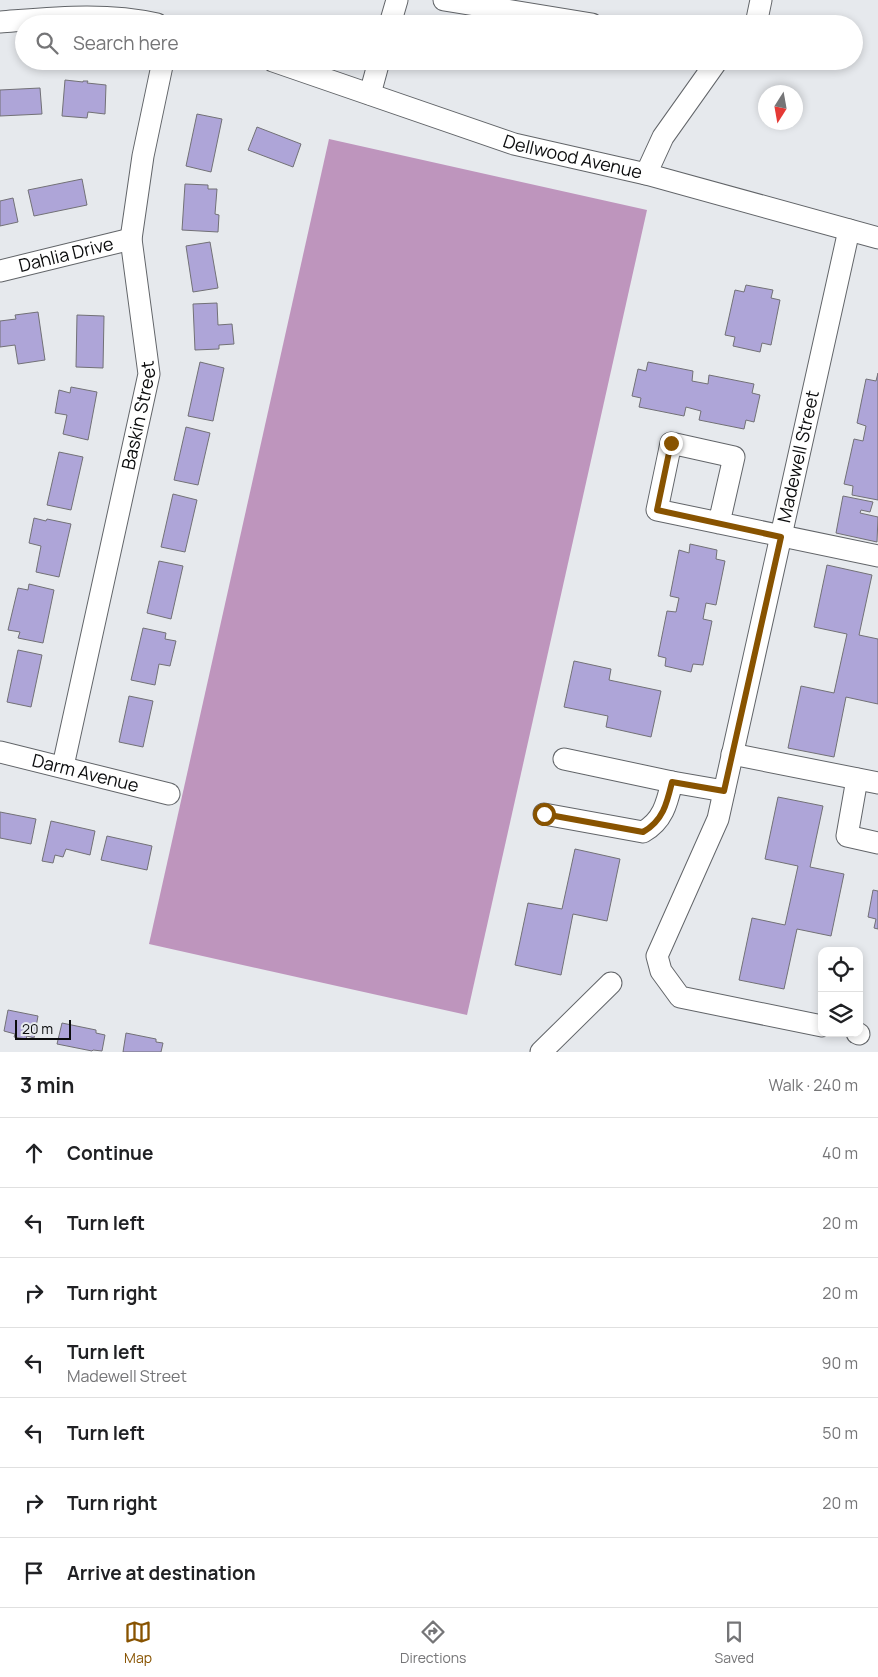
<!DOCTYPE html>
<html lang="en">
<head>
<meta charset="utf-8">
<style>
  body { margin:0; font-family:Manrope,sans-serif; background:#f2f2f2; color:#202124 }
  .controls { position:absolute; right:15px; bottom:15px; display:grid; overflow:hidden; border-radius:10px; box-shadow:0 2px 8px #0003 }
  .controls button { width:45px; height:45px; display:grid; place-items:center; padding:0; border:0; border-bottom:1px solid #e0e0e0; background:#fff; color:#202124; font:25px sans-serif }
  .compass { position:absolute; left:758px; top:85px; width:45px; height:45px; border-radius:50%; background:#fff; box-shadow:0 2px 8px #0003; rotate:191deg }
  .scale { position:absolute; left:15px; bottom:12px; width:56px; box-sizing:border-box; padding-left:5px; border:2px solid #0b0c0d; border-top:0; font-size:14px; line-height:18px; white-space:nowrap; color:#0b0c0d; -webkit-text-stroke:4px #e6e9ed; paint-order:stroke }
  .stop { position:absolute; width:15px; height:15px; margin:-11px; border:4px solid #885300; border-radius:50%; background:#fff }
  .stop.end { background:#885300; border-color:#fff; box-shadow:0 1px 5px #0008 }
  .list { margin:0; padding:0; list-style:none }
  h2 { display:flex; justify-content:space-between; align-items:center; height:65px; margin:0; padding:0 20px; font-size:21px }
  h2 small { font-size:16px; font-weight:400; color:#757577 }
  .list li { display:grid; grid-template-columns:32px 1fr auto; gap:15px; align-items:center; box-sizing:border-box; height:70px; padding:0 20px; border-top:1px solid #e0e0e0 }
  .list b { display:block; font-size:19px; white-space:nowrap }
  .list p { margin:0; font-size:16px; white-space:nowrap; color:#757577 }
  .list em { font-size:16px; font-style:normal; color:#757577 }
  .icon { flex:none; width:28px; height:28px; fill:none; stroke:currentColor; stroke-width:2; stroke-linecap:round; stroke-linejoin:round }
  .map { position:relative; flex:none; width:878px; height:1052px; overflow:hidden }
  .search { position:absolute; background:#fff; box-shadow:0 2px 8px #0003; left:15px; right:15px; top:15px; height:55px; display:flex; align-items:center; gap:12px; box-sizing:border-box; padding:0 18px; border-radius:28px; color:#757577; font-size:19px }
  .sheet { height:555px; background:#fff }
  nav { display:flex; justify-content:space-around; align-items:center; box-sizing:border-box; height:70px; border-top:1px solid #e0e0e0; background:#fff; font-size:14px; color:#757577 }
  nav a { display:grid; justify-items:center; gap:2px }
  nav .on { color:#885300 }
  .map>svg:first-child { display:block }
  .forest { fill:#be95bd }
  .building { fill:#aea5d8; stroke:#727176 }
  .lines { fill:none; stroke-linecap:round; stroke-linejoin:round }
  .minor-casing { stroke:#626569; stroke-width:23 }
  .minor { stroke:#fff; stroke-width:21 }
  .route { stroke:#885300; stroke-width:6 }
  .labels { text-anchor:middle; stroke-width:4; stroke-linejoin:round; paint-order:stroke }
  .street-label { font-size:18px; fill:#0b0c0d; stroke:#e6e9ed }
</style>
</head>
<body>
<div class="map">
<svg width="878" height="1052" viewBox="0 0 878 1052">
  <rect width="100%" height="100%" fill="#e6e9ed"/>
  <!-- forest -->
  <path class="forest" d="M329 139 647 210 467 1015 149 944Z"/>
  <!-- building -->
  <path class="building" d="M65 80 83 82V81H88L87 83 106 85 105 114 88 112 87 118 62 116Z
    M40 88 42 114 0 116V90Z
    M197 114 222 119 211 172 186 166Z
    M257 127 301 144 293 167 248 150Z
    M82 179 87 205 34 216 28 190Z
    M185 184 208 185V189H217L215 214 219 215 218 232 182 230Z
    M13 198 18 222 0 226V201Z
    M210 242 218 288 193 292 186 246Z
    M746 285 773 290 771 298 780 300 771 345 762 343 760 352 733 346 735 337 725 335 735 290 744 292Z
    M217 303 218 325 232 324 234 344 219 345V349L195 350 193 304Z
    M38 312 45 360 18 364 15 345 0 347V321L16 319 15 315Z
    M77 315 104 316 103 368 76 367Z
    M200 362 224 368 213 421 188 416Z
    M648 362 693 371 692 381 708 384 709 375 754 384 752 393 760 395 754 422 746 420 744 429 699 420 701 411 686 407 684 416 639 407 641 398 632 396 638 369 646 371Z
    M878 373V500L852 495 853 486 844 484 854 439 863 441 866 426 857 423 866 379 876 381Z
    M71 387 97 392 88 440 63 434 67 415 55 413 59 390 70 393Z
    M186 427 210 433 198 485 174 480Z
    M59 452 83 457 71 510 47 505Z
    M173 494 197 500 185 552 161 547Z
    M843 496 873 502 870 512 861 510 860 513 878 517 877 542 836 533Z
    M34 518 46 521 47 519 71 524 59 577 36 572 41 546 29 543Z
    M690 544 717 550 716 559 725 561 716 605 706 603 703 619 712 621 703 665 693 664 691 672 665 666 666 658 658 656 667 611 676 612 679 598 670 596 679 550 689 553Z
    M159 561 183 566 171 619 147 613Z
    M827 565 872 575 859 635 878 639V704L846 697 834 757 788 748 801 686 834 693 847 634 814 627Z
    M29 584 54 590 43 643 18 638 20 632 8 630 18 588 28 590Z
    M143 628 166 633 165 639 176 641 170 666 159 664 155 685 131 680Z
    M18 650 42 655 31 707 7 702Z
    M574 661 611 669 609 680 661 691 651 737 606 727 608 716 564 707Z
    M129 696 153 701 143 747 119 742Z
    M778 797 823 806 810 867 844 874 831 936 797 929 784 989 739 980 752 918 785 925 798 866 765 859Z
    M0 812 36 819 31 844 0 838Z
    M51 821 95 831 90 855 66 849 63 857 55 855 53 863 42 861Z
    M107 836 152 846 147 870 101 860Z
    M575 849 620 859 607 921 573 914 561 975 515 965 528 903 562 909Z
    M873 890 878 891V929L874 928 876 919 868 917Z
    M8 1010 38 1016 34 1038 27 1036 26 1039 14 1037 15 1034 4 1031Z
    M62 1023 96 1030V1033L105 1035 102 1051 93 1050 92 1051 57 1044Z
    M126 1033 156 1039V1042L163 1043 161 1052H123Z"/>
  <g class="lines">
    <!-- minor casing -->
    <g class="minor-casing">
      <g id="minor">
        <path d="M444 0 592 24"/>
        <path d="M0 22C52 18 105 12 157 24"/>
        <path d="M390 24 397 0"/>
        <path d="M756 24 761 0"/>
        <path id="s1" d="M273 61 514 144 646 174 878 238"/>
        <path d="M370 94 379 61"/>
        <path d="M646 174 663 137 717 61"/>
        <path id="s2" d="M0 271 131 239"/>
        <path d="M719 523 734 457 671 443 657 510 878 556"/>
        <path id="s3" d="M0 752 169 794"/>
        <path d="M732 754 878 783"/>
        <path d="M564 759 672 782"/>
        <path id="s4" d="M63 766 149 374 131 239 143 156 163 61"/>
        <path d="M857 779 847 836 878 843"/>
        <path d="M544 814 643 832C663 821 667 803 672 782L724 791"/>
        <path id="s5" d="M822 1026 680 997 661 971 657 956 718 819 849 230"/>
        <path d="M857 1033 859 1034"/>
        <path d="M541 1052 611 983"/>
      </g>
    </g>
    <!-- minor -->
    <use href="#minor" class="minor"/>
  </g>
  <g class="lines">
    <!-- route -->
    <path class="route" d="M544 814 643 832C663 821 667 803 672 782L724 791 781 537 657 510 671 443"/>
  </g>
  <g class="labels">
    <!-- street labels -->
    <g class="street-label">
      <text dy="6" stroke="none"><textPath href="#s1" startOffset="315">Dellwood Avenue</textPath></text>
      <text dy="6" stroke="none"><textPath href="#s2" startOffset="68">Dahlia Drive</textPath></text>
      <text dy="6" stroke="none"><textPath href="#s4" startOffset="359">Baskin Street</textPath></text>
      <text dy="6" stroke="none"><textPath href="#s5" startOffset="714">Madewell Street</textPath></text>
      <text dy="6" stroke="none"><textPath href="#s3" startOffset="88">Darm Avenue</textPath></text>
    </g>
  </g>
</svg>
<div class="controls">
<button><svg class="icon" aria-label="locate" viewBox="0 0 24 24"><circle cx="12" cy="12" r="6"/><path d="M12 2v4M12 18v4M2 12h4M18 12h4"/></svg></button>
<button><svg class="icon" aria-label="layers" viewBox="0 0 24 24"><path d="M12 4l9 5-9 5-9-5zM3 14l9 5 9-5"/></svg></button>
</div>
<svg class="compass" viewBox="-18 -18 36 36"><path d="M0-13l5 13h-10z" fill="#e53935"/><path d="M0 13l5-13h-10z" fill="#757577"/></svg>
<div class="scale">20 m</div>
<div class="stop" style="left:544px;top:814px"></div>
<div class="stop end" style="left:671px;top:443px"></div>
<div class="search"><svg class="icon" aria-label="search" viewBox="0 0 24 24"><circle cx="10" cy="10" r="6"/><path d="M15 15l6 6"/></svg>Search here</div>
</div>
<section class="sheet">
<h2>3 min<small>Walk · 240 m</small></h2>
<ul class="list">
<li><svg class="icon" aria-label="ahead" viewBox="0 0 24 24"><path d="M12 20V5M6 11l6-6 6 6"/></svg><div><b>Continue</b></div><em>40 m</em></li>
<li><svg class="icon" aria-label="left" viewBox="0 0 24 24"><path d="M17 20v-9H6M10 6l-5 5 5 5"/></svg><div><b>Turn left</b></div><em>20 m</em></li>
<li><svg class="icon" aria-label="right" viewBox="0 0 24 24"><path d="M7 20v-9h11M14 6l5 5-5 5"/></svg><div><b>Turn right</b></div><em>20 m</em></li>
<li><svg class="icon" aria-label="left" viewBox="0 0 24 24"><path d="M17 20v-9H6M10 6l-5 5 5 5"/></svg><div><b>Turn left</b><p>Madewell Street</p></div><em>90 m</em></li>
<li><svg class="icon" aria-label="left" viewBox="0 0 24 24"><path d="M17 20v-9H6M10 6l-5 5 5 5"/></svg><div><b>Turn left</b></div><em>50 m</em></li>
<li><svg class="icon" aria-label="right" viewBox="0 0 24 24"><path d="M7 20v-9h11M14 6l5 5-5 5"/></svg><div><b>Turn right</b></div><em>20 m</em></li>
<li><svg class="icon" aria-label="arrive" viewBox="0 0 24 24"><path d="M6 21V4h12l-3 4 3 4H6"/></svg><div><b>Arrive at destination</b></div></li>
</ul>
</section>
<nav>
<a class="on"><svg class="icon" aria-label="map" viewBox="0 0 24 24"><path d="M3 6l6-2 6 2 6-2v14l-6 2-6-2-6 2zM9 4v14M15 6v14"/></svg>Map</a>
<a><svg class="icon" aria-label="directions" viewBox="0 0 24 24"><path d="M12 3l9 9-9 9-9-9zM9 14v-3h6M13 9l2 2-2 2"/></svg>Directions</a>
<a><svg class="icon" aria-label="saved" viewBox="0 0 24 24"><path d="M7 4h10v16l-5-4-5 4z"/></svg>Saved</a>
</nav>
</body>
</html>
